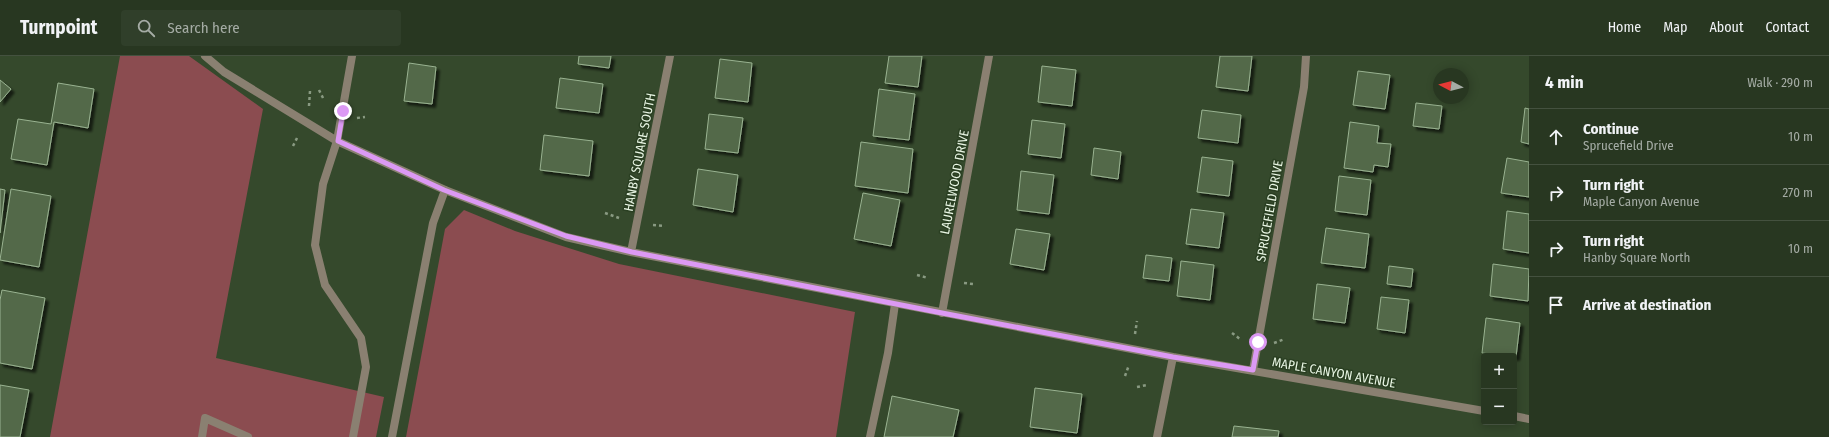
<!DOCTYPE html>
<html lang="en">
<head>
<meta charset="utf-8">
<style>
  body { margin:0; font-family:"Fira Sans Condensed",sans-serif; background:#303f2a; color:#f1f3f6 }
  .controls { position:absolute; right:12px; bottom:12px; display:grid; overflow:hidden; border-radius:4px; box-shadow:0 2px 10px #0003 }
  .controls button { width:36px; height:36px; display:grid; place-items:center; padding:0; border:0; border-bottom:1px solid #44513f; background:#283721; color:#f1f3f6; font:20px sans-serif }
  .compass { position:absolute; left:1433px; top:12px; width:36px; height:36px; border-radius:50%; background:#283721; box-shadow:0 2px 10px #0003; rotate:277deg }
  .stop { position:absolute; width:12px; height:12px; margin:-9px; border:3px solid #dc99f4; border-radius:50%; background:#fff }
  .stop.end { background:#dc99f4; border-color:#fff; box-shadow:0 1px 4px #0008 }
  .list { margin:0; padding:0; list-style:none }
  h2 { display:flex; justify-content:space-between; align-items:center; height:52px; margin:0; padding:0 16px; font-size:17px }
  h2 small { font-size:13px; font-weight:400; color:#a5aca5 }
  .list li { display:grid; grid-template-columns:26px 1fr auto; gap:12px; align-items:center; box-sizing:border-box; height:56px; padding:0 16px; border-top:1px solid #44513f }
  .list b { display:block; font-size:15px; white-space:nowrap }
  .list p { margin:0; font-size:13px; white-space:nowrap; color:#a5aca5 }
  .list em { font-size:13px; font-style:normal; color:#a5aca5 }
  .icon { flex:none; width:22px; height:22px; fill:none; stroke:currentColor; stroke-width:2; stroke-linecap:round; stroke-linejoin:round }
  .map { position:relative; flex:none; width:1529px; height:381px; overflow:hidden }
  header { display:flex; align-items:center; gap:24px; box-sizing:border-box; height:56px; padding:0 20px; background:#283721; border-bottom:1px solid #44513f }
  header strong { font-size:19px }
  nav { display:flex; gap:22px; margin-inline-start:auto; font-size:14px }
  .search { width:280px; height:36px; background:#303f2a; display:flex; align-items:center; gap:10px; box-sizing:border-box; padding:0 14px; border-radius:4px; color:#a5aca5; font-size:15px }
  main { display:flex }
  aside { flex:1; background:#283721 }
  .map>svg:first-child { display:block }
  .green { fill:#8b4c50 }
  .building { fill:#52694a; stroke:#9ab391; filter:url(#shadow) }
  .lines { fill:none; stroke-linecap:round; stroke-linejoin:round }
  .path { stroke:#899a82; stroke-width:2.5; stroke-dasharray:3 3; stroke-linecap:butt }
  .lane { stroke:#8a8071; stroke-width:8 }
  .street { stroke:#8a8071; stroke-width:8 }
  .route { stroke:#dc99f4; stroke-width:5 }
  .labels { text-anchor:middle; stroke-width:3; stroke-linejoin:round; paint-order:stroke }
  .street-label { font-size:13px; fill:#e9f6e4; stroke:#2a3f22 }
</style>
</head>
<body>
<header>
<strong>Turnpoint</strong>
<div class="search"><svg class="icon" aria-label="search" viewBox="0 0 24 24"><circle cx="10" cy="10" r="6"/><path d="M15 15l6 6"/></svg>Search here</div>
<nav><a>Home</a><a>Map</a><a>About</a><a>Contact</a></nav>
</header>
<main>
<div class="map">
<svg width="1529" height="381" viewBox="0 0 1529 381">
  <defs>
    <filter id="shadow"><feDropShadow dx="3.5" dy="3.5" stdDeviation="1" flood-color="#0009"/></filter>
  </defs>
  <rect width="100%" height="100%" fill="#35492c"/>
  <!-- green -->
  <path class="green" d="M120 0H189L263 53 216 302 384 341 376 381H50Z
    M464 154 515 175 619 208 855 256 836 381H406L445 173Z"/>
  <!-- building -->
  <path class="building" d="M579 0H611L609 12 578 8Z
    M889 0H922L918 31 885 27Z
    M1220 0H1252L1248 35 1216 31Z
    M720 3 752 7 748 46 715 42Z
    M409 7 436 11 432 48 404 45Z
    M1042 10 1076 14 1072 50 1038 46Z
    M1358 15 1390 19 1385 53 1353 49Z
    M560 22 603 28 599 57 556 52Z
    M0 24 11 33 0 46Z
    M58 27 94 33 88 72 54 66 47 109 11 103 18 63 51 68Z
    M879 33 915 38 909 84 873 80Z
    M1416 47 1442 50 1439 73 1413 70Z
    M1525 52 1529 53V88L1521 86Z
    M1202 54 1241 59 1238 87 1198 82Z
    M709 58 743 62 738 97 705 93Z
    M1032 64 1065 68 1061 102 1028 98Z
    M1350 66 1379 70 1377 87 1391 88 1388 111 1374 109 1373 116 1344 112Z
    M544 79 593 85 589 120 540 114Z
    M861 86 913 93 908 137 855 130Z
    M1094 92 1121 96 1118 123 1091 119Z
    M1202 101 1233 105 1229 140 1197 136Z
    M1507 102 1529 106V141L1501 137Z
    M698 113 738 119 733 156 693 149Z
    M1021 115 1054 119 1049 158 1017 154Z
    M1339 120 1371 124 1367 159 1335 155Z
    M0 133 5 134 0 177Z
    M11 133 51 140 39 211 0 204Z
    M863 137 900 144 891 190 854 183Z
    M1191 153 1224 157 1219 192 1186 188Z
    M1507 155 1529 158V197L1503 193Z
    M1326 172 1369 178 1365 212 1321 207Z
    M1016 173 1050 178 1044 214 1010 208Z
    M1146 199 1172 202 1169 225 1143 222Z
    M1181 205 1214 209 1210 244 1177 240Z
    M1493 208 1529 213 1528 245 1490 240Z
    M1389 210 1413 213 1411 231 1387 228Z
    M1317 228 1350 232 1345 267 1313 263Z
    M2 234 45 242 32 313 0 307V244Z
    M1381 241 1409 244 1405 277 1377 273Z
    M1486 262 1520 267 1516 301 1482 297Z
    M0 329 29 334 20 381H0Z
    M1035 332 1082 338 1077 377 1030 371Z
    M892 340 959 354 953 381H884Z
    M1234 370 1279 375 1278 381H1232Z"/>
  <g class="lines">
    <!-- path -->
    <path class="path" d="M319 34 324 44
      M309 50 310 35
      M357 62 365 61
      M293 90 298 80
      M605 157 619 162
      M653 169 665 170
      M917 219 928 222
      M964 227 973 228
      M1232 277 1240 283
      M1135 278 1137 265
      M1274 287 1285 283
      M1125 320 1129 309
      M1137 331 1147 329"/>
    <!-- lane -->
    <path class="lane" d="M337 85 323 128 315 189 325 229 361 282 366 311 353 381
      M202 381 205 362 248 381
      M392 381 433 167 445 134
      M870 381 888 297 895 248"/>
    <!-- street -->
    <path class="street" d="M205 0 224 16 337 85 445 134 566 181 631 196 1173 301 1484 355
      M337 85 352 0
      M631 196 670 0
      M942 257 989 0
      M1253 314 1304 31 1306 0
      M1514 360 1529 363
      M1157 381 1173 301"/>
  </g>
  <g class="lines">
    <!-- route -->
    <path class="route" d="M343 55 338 85 444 134 566 180 632 196 942 257 1173 301 1253 314 1258 286"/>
  </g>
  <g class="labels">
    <!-- street labels -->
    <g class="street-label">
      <text transform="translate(639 96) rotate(-79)" y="5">HANBY SQUARE SOUTH</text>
      <text transform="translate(954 126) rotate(-79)" y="5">LAURELWOOD DRIVE</text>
      <text transform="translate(1269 155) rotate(-80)" y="5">SPRUCEFIELD DRIVE</text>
      <text transform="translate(1334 316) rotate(10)" y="5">MAPLE CANYON AVENUE</text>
    </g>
  </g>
</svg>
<div class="controls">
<button>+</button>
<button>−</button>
</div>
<svg class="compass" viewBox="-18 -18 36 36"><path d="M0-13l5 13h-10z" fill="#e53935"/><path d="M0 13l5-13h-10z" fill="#a5aca5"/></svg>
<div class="stop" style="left:1258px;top:286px"></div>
<div class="stop end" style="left:343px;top:55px"></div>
</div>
<aside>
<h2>4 min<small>Walk · 290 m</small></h2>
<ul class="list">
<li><svg class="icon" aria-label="ahead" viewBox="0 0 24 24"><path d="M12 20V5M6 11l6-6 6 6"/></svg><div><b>Continue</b><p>Sprucefield Drive</p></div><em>10 m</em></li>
<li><svg class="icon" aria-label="right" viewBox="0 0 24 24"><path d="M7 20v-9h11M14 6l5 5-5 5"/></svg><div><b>Turn right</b><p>Maple Canyon Avenue</p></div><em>270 m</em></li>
<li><svg class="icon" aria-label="right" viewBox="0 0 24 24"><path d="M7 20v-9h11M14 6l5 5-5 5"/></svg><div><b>Turn right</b><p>Hanby Square North</p></div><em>10 m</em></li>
<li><svg class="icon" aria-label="arrive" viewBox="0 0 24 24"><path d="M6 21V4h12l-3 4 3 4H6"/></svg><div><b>Arrive at destination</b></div></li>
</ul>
</aside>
</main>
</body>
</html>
